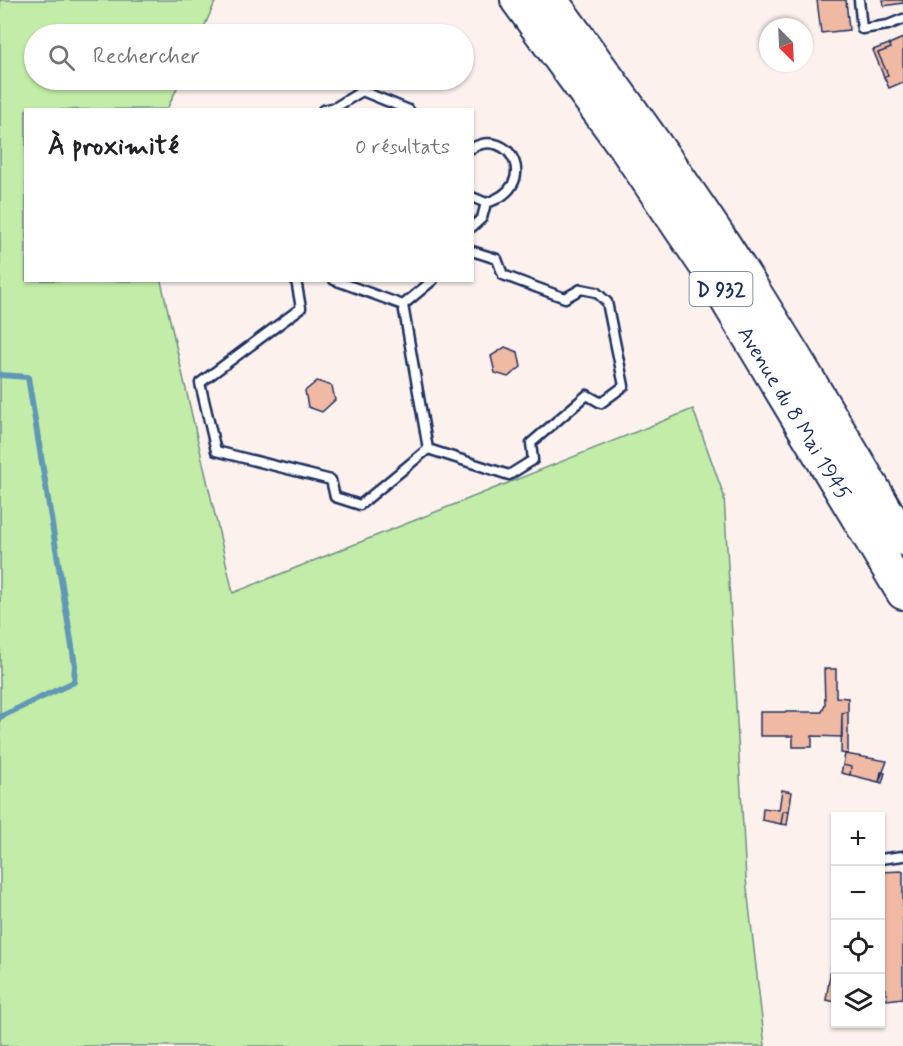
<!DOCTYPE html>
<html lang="fr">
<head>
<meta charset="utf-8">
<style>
  body { margin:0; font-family:Mynerve,sans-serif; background:#f6f6f6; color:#202124 }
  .controls { position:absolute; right:18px; bottom:18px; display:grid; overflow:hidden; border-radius:0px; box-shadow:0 2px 4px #0004 }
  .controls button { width:54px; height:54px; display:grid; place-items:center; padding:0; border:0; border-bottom:2px solid #e0e0e0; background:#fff; color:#202124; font:30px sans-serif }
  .compass { position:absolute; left:759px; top:18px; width:54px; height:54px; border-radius:50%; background:#fff; box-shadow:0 2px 4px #0004; rotate:156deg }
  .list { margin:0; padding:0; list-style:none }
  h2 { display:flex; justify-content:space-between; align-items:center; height:78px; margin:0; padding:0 24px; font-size:26px }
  h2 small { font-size:20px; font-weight:400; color:#757577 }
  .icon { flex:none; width:33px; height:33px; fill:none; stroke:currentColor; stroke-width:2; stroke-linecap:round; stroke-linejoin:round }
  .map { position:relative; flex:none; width:903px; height:1046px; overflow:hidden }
  .search { position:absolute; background:#fff; box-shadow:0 2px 4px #0004; left:24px; top:24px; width:450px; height:66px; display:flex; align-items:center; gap:15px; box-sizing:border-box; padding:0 21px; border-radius:33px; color:#757577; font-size:22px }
  .panel { position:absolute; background:#fff; box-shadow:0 2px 4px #0004; left:24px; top:108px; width:450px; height:174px; border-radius:0px }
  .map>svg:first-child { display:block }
  .green { fill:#c2eca8; stroke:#6e8e83; stroke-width:1.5 }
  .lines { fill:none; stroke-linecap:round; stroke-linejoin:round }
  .stream { stroke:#6198b5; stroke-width:6 }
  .building { fill:#f0b9a4; stroke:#1b2f5e; stroke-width:1.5 }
  .lane-casing { stroke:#1b2f5e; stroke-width:13 }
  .highway-casing { stroke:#1b2f5e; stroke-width:36 }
  .lane { stroke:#fff; stroke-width:8 }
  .highway { stroke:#fff; stroke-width:32 }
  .labels { text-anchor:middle; stroke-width:5; stroke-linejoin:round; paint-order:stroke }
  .shield { fill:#fff; stroke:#5f6d8e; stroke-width:1.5 }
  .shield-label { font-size:20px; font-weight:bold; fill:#1b2f5e }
  .street-label { font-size:21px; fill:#1b2f5e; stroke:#fff }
</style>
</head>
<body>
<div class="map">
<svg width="903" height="1046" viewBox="0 0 903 1046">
  <rect width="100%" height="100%" fill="#fcf1ed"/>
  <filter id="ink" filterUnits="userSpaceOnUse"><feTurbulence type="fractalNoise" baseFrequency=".0167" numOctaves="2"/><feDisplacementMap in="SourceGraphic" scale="12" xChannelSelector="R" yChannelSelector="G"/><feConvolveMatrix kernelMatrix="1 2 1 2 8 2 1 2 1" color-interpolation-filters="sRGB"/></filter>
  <g filter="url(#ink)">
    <!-- green -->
    <path class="green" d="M0 0H216L201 34H34V80H181L167 109 26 110V280L161 281 233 593 693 409 724 496 746 879 765 1046H0Z"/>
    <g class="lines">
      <!-- stream -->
      <path class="stream" d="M0 375 28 377 75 665 74 682 0 717"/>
    </g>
    <!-- building -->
    <path class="building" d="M817 0H846L849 30 821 33Z
      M883 0H903V3L884 6Z
      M903 38V82L889 88 884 77 888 75 878 53 891 48 889 44Z
      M889 44 891 48 878 53 888 75 884 77 873 50Z
      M505 347 518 352 521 367 508 377 495 373 491 356Z
      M317 381 332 386 335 400 322 412 308 407 305 391Z
      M824 669H836V697L848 698V712L842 713V737L812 736V747H793V736H760V712H822L825 704Z
      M848 712V754L841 753 842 713Z
      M845 754 887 761 879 782 850 775 851 767 843 765Z
      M843 765 851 767 850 775 841 773Z
      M881 772 885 773 882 783 879 782Z
      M782 790 792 792 789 811H783L781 824 762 820 763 808 779 810Z
      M783 811H789L787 825 781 824Z
      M903 871V998L887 1000 886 989H880V872Z
      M836 937V1002L826 1000Z"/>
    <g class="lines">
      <!-- lane casing -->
      <g class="lane-casing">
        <path id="lane" d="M859 0 862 29 888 25 903 19
          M323 110 336 107 362 91 409 110
          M472 148C511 126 541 187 486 203L472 197
          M472 227 482 218 486 203
          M296 280 301 308 200 383 216 451 331 480 335 497 360 505 428 449 403 305
          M334 280 403 305 433 280
          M428 449 509 475 533 460 531 443 587 395 601 403 624 386 607 302 596 292 581 289 565 298 503 275 497 259 472 251
          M880 859 903 856"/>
      </g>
      <!-- highway casing -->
      <g class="highway-casing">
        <g id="highway">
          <path id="s1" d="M517 0 626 149 709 271 903 593"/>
          <path d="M551 0C610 80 669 161 724 244 787 341 845 440 903 539"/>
        </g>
      </g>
      <!-- lane -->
      <use href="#lane" class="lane"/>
      <!-- highway -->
      <use href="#highway" class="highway"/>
    </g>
  </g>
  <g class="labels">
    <!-- shield labels -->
    <rect class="shield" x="689.5" y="272" width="63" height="34" rx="4.5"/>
    <g class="shield-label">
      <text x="721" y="296">D 932</text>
    </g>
    <!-- street labels -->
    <g class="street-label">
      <text dy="7" stroke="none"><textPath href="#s1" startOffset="498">Avenue du 8 Mai 1945</textPath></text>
    </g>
  </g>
</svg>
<div class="controls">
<button>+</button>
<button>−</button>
<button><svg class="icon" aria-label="locate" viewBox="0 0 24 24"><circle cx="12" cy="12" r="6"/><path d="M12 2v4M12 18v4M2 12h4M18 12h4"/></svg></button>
<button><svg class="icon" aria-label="layers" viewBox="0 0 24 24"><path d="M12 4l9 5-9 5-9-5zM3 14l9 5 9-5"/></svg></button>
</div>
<svg class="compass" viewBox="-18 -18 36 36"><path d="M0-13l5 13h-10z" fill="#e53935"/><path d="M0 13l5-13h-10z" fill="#757577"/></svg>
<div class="search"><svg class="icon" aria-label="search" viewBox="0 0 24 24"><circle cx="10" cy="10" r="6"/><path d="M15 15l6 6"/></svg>Rechercher</div>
<section class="panel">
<h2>À proximité<small>0 résultats</small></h2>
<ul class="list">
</ul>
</section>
</div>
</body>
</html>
